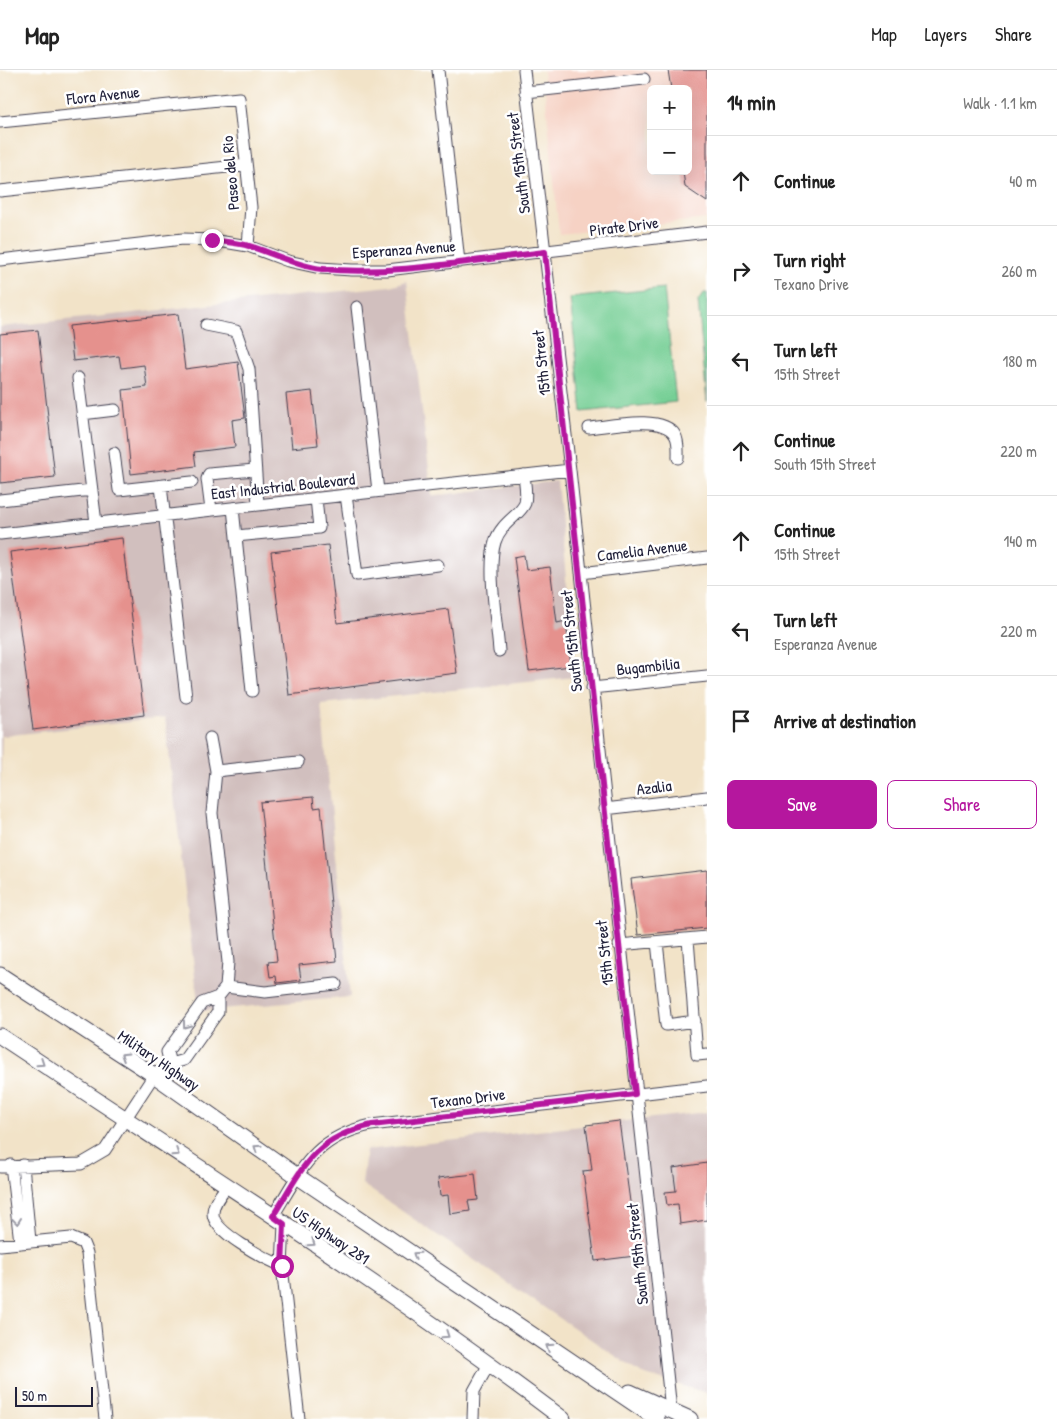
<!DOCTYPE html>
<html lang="en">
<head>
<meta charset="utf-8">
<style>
  body { margin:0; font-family:"Patrick Hand",sans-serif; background:#f6f6f6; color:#222 }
  .controls { position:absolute; right:15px; top:15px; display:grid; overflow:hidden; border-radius:8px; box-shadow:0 5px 20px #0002 }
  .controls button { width:45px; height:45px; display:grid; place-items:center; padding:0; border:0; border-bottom:1px solid #e0e0e0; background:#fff; color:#222; font:25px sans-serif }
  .scale { position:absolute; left:15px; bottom:12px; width:78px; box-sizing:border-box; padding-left:5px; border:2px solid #22223b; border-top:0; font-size:14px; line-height:18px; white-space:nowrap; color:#22223b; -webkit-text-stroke:4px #fff; paint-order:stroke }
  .stop { position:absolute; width:15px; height:15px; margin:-11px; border:4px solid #b5179e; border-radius:50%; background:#fff }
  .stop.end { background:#b5179e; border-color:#fff; box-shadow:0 1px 5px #0008 }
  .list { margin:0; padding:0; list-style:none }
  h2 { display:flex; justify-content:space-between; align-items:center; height:65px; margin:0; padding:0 20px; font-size:21px }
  h2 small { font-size:16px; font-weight:400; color:#767676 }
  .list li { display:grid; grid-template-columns:32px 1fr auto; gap:15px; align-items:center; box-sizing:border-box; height:90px; padding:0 20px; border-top:1px solid #e0e0e0 }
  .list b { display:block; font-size:19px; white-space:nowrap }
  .list p { margin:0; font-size:16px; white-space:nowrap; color:#767676 }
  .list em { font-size:16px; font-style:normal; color:#767676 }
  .actions { display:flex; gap:10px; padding:15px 20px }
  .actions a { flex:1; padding:11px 0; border:1px solid #b5179e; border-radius:8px; text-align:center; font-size:18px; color:#b5179e }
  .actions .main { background:#b5179e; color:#fff }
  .icon { flex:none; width:28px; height:28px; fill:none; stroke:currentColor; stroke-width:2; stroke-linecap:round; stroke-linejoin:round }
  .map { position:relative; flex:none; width:707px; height:1349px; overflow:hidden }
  header { display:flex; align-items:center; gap:30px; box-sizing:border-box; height:70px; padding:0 25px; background:#fff; border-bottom:1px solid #e0e0e0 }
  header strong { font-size:24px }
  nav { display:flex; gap:28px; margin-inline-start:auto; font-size:18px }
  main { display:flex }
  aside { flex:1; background:#fff }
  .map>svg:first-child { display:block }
  .built { fill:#f6d2c4; fill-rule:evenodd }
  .industrial { fill:#d1bfbe }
  .green { fill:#76cf95; stroke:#4c7868 }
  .building { fill:#e5918d }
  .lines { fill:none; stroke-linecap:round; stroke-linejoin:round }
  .minor-casing { stroke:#413f50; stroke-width:13 }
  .major-casing { stroke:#413f50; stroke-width:17 }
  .minor { stroke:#fff; stroke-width:11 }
  .major { stroke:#fff; stroke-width:15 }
  .oneway { stroke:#9c9ca7 }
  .route { stroke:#b5179e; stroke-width:6 }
  .labels { text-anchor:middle; stroke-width:5; stroke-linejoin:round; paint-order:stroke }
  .street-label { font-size:16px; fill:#22223b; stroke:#fff }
</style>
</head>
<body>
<header>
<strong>Map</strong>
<nav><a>Map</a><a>Layers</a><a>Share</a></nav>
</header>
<main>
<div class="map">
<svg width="707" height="1349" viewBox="0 0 707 1349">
  <rect width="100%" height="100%" fill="#fff"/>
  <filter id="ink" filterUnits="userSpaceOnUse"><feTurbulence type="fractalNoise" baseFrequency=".02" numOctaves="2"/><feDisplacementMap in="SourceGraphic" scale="10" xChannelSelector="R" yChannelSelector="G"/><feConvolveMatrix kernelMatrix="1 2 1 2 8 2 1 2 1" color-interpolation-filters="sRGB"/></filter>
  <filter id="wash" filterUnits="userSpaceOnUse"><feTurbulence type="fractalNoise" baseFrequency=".0096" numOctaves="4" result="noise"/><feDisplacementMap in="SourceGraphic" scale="20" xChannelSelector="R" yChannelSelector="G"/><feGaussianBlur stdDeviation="1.12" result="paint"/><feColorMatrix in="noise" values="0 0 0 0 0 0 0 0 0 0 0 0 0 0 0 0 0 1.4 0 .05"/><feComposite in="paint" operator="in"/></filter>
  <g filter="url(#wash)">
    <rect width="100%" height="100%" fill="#f2e3c8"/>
    <!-- built -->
    <path class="built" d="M543 0H707V149L559 164ZM651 19H688V101H651Z"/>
    <!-- industrial -->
    <path class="industrial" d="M407 211 432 426 557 411 575 607 321 634 350 927 199 941 165 648 2 666 0 727V257L390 216Z
      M707 1042V1323L642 1304 362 1114 366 1080Z"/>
    <!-- green -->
    <path class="green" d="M664 218 676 332 582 342 570 228Z
      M704 223H707V332L698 231Z"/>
    <g id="blocks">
      <!-- building -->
      <path class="building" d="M668 0H707V132L685 117 683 101H688V19H671Z
        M178 244 185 299 238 292 245 348 232 350 235 377 194 382 196 396 131 404 123 320 147 317 144 295 121 298 119 286 73 291 69 256Z
        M38 260 55 407 0 413V264Z
        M312 321 318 375 292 378 286 324Z
        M122 468 144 645 33 660 10 482Z
        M328 475 337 553 448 539 457 603 289 625 271 482Z
        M524 485 526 500 550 497 557 553 566 551 571 596 529 601 514 487Z
        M313 727 314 738 321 737 337 891 299 895 301 910 277 913 276 906 270 907 268 892 277 891 260 732Z
        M707 800V858L638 865 631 809Z
        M619 1051 631 1139 636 1138 643 1185 595 1191 583 1101 592 1100 586 1055Z
        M707 1093V1150L680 1154 678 1134 667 1135 665 1122 676 1121 673 1098Z
        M475 1104 478 1130 468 1131 470 1141 450 1144 448 1125 440 1126 438 1108Z"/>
    </g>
  </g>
  <g filter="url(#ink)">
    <use href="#blocks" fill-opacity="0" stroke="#413f50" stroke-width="1"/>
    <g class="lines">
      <!-- minor casing -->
      <g class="minor-casing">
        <path id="minor" d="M438 0 459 192
          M524 0 570 400 671 1340
          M526 22 644 9
          M0 52 239 28 251 137 248 176
          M0 121 246 95
          M0 190 183 169 212 170 248 176 288 191 320 198 352 200H387L707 162
          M357 237 378 421
          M206 255 236 261 249 299 258 435
          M78 308 96 453
          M82 344 115 340
          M589 358C610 356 663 344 675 365 679 371 678 381 678 388
          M114 383 119 420 192 412
          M161 416 186 627
          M346 425 357 505 438 495
          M0 430 92 420
          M233 438 252 621
          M211 440 207 409 209 404 255 400
          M0 464 570 400
          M236 466 319 458 316 428
          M581 503 707 488
          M499 581C497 553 487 498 495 472 501 452 521 445 525 433 527 424 525 414 524 405
          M592 618 707 606
          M216 701 298 692
          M605 739 707 727
          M688 869 697 985 707 984
          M657 872 666 955 695 951
          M619 875 707 867
          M226 917 265 922 336 914
          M170 994 167 982 202 933 218 927
          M158 1008 170 994 184 990 218 942V927L226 917 228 892 212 743 216 701 210 668
          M11 1095 20 1172
          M23 1095 30 1171
          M0 1097 81 1094 105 1080 154 1005
          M227 1116C221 1124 213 1133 213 1143 212 1162 266 1189 282 1196
          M273 1146C302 1099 313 1068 371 1055L707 1016
          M284 1154 282 1196 299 1349
          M0 1175 71 1168 83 1173 87 1183 105 1349
          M473 1349 474 1321 489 1294"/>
      </g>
      <!-- major casing -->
      <g class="major-casing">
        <path id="major" d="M0 905 154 1005 297 1106 657 1349
          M0 966C189 1092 382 1212 563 1349
          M630 1322 690 1349"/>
      </g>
      <!-- minor -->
      <use href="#minor" class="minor"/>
      <!-- major -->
      <use href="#major" class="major"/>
    </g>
    <!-- one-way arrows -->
    <defs><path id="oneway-chevron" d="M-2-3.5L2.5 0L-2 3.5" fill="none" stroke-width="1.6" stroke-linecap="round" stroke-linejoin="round" transform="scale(1.25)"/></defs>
    <g class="oneway">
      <use href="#oneway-chevron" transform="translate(186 955) rotate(126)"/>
      <use href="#oneway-chevron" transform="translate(124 986) rotate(-148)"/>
      <use href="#oneway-chevron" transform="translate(41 993) rotate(34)"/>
      <use href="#oneway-chevron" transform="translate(257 1078) rotate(-145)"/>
      <use href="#oneway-chevron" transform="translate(176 1083) rotate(33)"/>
      <use href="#oneway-chevron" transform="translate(17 1151) rotate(83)"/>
      <use href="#oneway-chevron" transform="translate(312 1173) rotate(34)"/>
      <use href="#oneway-chevron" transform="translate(416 1185) rotate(-146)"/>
      <use href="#oneway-chevron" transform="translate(446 1265) rotate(34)"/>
      <use href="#oneway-chevron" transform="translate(549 1277) rotate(-147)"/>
    </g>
  </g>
  <g class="lines" filter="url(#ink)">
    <!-- route -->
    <path class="route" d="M212 170C224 172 238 173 249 176 273 183 296 196 322 199 394 206 473 190 545 182L635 1024 372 1055C313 1068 302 1099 273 1146L284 1154 282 1196"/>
  </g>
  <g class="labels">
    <!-- street labels -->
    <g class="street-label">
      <text transform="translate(103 25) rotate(-6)" y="6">Flora Avenue</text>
      <text transform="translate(518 93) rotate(-97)" y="6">South 15th Street</text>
      <text transform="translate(230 103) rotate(-95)" y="6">Paseo del Rio</text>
      <text transform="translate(624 156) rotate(-7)" y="6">Pirate Drive</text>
      <text transform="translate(404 179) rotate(-4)" y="6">Esperanza Avenue</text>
      <text transform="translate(541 293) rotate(-96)" y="6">15th Street</text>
      <text transform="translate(283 416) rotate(-6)" y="6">East Industrial Boulevard</text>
      <text transform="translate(642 480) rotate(-7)" y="6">Camelia Avenue</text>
      <text transform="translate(571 571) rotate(-96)" y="6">South 15th Street</text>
      <text transform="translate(648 596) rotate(-6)" y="6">Bugambilia</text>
      <text transform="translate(654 717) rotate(-7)" y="6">Azalia</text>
      <text transform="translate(604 883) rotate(-96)" y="6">15th Street</text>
      <text transform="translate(159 990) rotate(34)" y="6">Military Highway</text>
      <text transform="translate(468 1028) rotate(-7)" y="6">Texano Drive</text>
      <text transform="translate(331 1165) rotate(34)" y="6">US Highway 281</text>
      <text transform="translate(637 1184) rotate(-96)" y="6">South 15th Street</text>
    </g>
  </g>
</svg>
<div class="controls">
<button>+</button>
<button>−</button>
</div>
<div class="scale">50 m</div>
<div class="stop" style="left:282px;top:1196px"></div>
<div class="stop end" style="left:212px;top:170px"></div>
</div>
<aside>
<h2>14 min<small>Walk · 1.1 km</small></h2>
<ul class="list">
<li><svg class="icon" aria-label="ahead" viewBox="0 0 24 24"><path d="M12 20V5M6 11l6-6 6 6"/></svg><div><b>Continue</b></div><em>40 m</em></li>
<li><svg class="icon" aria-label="right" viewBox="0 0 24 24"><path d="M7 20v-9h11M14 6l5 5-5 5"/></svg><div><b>Turn right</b><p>Texano Drive</p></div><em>260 m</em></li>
<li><svg class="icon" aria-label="left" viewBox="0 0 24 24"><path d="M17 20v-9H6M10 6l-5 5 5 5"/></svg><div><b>Turn left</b><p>15th Street</p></div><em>180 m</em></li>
<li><svg class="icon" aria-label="ahead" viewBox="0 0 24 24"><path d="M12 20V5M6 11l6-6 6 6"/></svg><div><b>Continue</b><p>South 15th Street</p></div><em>220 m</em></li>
<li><svg class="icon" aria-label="ahead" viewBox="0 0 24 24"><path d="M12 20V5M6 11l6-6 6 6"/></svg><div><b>Continue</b><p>15th Street</p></div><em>140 m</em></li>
<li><svg class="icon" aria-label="left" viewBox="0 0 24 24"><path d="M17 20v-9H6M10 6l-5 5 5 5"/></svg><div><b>Turn left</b><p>Esperanza Avenue</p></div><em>220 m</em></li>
<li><svg class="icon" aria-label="arrive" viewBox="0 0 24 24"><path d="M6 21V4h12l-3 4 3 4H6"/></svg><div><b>Arrive at destination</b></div></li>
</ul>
<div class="actions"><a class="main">Save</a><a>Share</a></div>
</aside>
</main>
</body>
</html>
